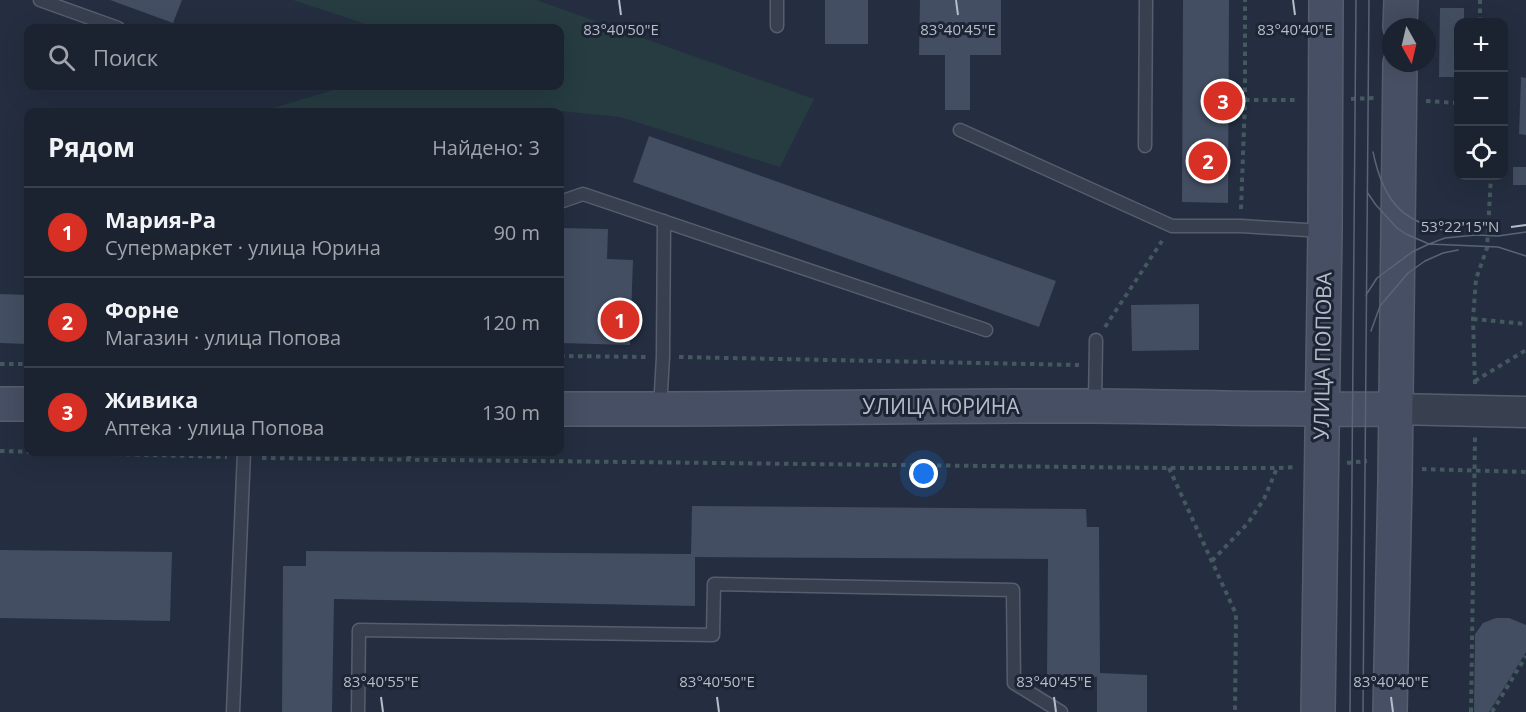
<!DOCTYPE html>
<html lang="ru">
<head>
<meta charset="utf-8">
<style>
  body { margin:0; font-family:"Open Sans",sans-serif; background:#242a38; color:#f1f3f6 }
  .controls { position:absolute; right:18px; top:18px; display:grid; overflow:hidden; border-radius:12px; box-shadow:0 6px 24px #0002 }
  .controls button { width:54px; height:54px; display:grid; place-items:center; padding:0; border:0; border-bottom:2px solid #393f4c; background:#1b2230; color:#f1f3f6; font:30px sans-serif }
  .compass { position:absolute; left:1382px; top:18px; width:54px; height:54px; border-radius:50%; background:#1b2230; box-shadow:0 6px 24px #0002; rotate:172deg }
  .you { position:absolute; left:924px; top:474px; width:21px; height:21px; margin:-15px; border:4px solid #fff; border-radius:50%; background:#1a73e8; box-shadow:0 0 0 9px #1a73e833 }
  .badge { display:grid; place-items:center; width:39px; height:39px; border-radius:50%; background:#d93025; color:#fff; font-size:20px; font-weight:700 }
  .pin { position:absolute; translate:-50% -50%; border:3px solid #fff; box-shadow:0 2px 6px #0006 }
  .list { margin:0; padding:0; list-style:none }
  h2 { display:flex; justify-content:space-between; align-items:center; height:78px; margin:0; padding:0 24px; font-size:26px }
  h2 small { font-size:20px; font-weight:400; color:#a0a4ab }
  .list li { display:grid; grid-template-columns:39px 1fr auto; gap:18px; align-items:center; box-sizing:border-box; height:90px; padding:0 24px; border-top:2px solid #393f4c }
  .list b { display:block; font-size:22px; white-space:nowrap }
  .list p { margin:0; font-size:20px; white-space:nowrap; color:#a0a4ab }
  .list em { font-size:20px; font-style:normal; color:#a0a4ab }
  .icon { flex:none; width:33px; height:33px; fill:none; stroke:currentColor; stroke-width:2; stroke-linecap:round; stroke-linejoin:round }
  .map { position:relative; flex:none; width:1526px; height:712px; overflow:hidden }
  .search { position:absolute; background:#1b2230; box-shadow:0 6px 24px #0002; left:24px; top:24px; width:540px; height:66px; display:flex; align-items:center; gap:15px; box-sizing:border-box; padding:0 21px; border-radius:12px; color:#a0a4ab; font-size:22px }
  .panel { position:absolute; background:#1b2230; box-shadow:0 6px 24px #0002; left:24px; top:108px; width:540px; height:348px; border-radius:12px }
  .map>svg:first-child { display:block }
  .green { fill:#263c41 }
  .building { fill:#434e62 }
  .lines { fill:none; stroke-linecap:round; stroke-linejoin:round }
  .service-casing { stroke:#565e6d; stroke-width:15 }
  .tertiary-casing { stroke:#565e6d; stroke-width:33 }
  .secondary-casing { stroke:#565e6d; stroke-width:36 }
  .path { stroke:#44595e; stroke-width:4; stroke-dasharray:4.5 4.5; stroke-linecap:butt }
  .service { stroke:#384050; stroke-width:12 }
  .tertiary { stroke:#384050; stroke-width:30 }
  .secondary { stroke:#464f63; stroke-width:33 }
  .tram { stroke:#5a6477; stroke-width:1.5 }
  .ticks { fill:none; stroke:#b5bcca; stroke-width:2 }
  .labels { text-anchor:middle; stroke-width:6; stroke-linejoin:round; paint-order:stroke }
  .street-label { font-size:21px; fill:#b5bcca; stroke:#1d2535 }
  .ticks-label { font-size:15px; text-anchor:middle; fill:#b5bcca; stroke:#1d2535; stroke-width:6; stroke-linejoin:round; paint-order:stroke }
</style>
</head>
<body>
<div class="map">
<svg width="1526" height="712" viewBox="0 0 1526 712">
  <rect width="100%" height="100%" fill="#242e40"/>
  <!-- green -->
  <path class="green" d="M293 0H536L814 99 780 167 620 117 560 111 555 112H260L347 86H560V28H378Z"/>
  <!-- building -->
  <path class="building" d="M110 0H182L173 23Z
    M825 0H868V44H825Z
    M920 0H1001V55H970V110H945V55H919Z
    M1183 0H1229L1228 203 1182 202Z
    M1440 8H1464V22H1458V77H1439Z
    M1521 77 1526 78V135L1519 134Z
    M649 136 1056 281 1039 327 633 182Z
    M1513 167H1526V185H1513Z
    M560 228 608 229 607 259 633 260 630 345 560 343Z
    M0 294 28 295V344L0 343Z
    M1199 304V350L1132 351 1131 305Z
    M692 506 1086 509 1087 527H1099L1100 673 1147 675V712H1097V677L1047 675 1048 559 695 557V606L334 599 332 712H282L283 566H306V551L691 554Z
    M0 550 172 552 170 621 0 618Z
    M1496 618H1509L1526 625V652L1489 712H1474L1475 634 1483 623Z"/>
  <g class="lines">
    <!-- service casing -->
    <g class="service-casing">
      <path id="service" d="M40 0 118 28
        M777 26V0
        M960 130 1172 226H1241L1323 231
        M1145 146 1146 0
        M560 202 583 194 986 330
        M1095 405 1096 340
        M660 408 663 357 664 221
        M233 712 244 452
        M358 712 359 630 713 635 714 584 1013 590 1014 683 1061 712"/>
    </g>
    <!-- tertiary casing -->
    <g class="tertiary-casing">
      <path id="tertiary" d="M1395 409 1526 412"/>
    </g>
    <!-- secondary casing -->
    <g class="secondary-casing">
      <path id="secondary" d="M1400 27 1401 0
        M0 404H28
        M560 409C738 410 917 405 1096 406 1195 407 1295 410 1395 409
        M1318 712 1325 231 1326 0
        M1390 712 1395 481 1400 63"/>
    </g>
    <!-- path -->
    <path class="path" d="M1480 22V0
      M1351 99 1374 98
      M1245 100H1299
      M1426 101 1458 103
      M1241 209 1245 100V0
      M1473 319 1526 324
      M1105 327 1162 241
      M560 356 647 357
      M679 357 1079 365
      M0 364H28
      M1475 381 1526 350
      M1475 384 1473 319 1476 279 1487 248 1491 176
      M0 451 227 457
      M262 458 1169 468H1277L1295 467
      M407 459 416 452
      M1347 463 1367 461
      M1169 468 1236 614 1235 712
      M1422 469 1526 472
      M1212 561 1248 523 1264 499 1277 468
      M1471 712 1475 437
      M1492 712 1526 656"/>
    <!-- service -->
    <use href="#service" class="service"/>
    <!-- tertiary -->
    <use href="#tertiary" class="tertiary"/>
    <!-- secondary -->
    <use href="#secondary" class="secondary"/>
    <!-- tram -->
    <path class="tram" d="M1373 152C1384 205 1405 225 1459 233
      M1367 192 1376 205 1397 228 1406 234 1429 244 1498 247 1526 256
      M1366 295 1377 278 1412 252 1429 244 1445 238 1476 235 1498 236 1526 232
      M1371 331 1380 306 1408 273 1425 261 1443 253 1458 250
      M1350 712 1356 0
      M1363 712 1369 0"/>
  </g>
  <!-- ticks -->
  <path class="ticks" d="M619 0 621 15M956 0 958 15M1293 0 1295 15M1511 227 1526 225M381 697 383 712M717 697 719 712M1054 697 1056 712M1391 697 1393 712"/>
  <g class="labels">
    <!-- street labels -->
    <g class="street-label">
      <text transform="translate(1323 356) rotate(-89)" y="7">УЛИЦА ПОПОВА</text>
      <text x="941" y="414">УЛИЦА ЮРИНА</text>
    </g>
  </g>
  <g class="ticks-label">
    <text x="621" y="35">83°40'50"E</text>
    <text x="958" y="35">83°40'45"E</text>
    <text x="1295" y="35">83°40'40"E</text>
    <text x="1460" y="232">53°22'15"N</text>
    <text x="381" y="687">83°40'55"E</text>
    <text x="717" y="687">83°40'50"E</text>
    <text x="1054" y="687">83°40'45"E</text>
    <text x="1391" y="687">83°40'40"E</text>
  </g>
</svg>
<div class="controls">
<button>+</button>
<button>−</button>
<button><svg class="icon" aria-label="locate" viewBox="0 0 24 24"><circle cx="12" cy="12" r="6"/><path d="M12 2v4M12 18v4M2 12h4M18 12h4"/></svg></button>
</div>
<svg class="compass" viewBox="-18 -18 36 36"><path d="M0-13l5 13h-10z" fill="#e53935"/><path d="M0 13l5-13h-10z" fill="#a0a4ab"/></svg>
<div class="you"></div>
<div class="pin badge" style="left:620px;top:320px">1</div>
<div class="pin badge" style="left:1208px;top:161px">2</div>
<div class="pin badge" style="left:1223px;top:101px">3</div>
<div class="search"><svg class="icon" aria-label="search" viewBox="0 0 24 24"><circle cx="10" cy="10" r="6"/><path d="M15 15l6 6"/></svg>Поиск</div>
<section class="panel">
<h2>Рядом<small>Найдено: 3</small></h2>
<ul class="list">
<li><span class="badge">1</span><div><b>Мария-Ра</b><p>Супермаркет · улица Юрина</p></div><em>90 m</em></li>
<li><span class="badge">2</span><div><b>Форне</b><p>Магазин · улица Попова</p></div><em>120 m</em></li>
<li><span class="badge">3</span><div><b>Живика</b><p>Аптека · улица Попова</p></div><em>130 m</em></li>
</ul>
</section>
</div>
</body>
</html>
